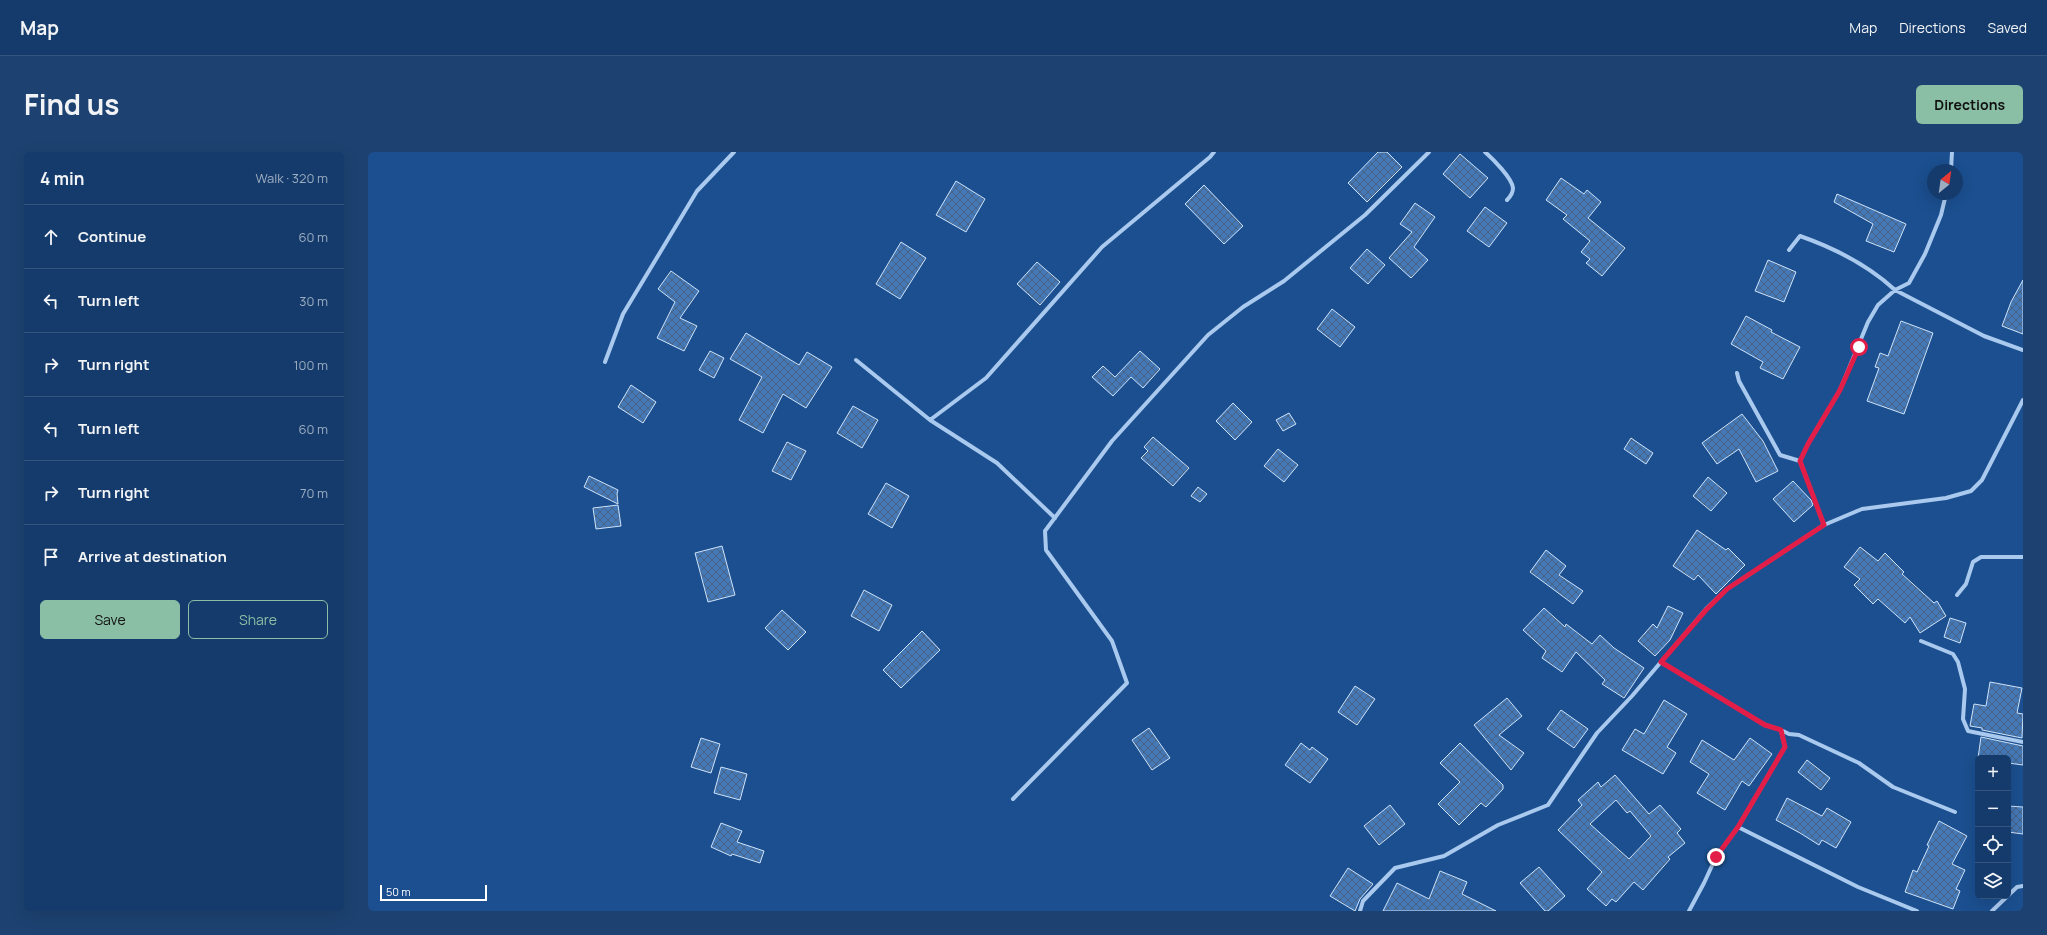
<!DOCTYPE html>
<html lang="en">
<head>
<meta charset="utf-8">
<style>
  body { margin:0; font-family:Manrope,sans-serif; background:#1d4271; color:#f1f3f6 }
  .controls { position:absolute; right:12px; bottom:12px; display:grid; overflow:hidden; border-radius:6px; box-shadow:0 4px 16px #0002 }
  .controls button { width:36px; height:36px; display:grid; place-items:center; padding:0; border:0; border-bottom:1px solid #33557e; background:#143b6b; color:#f1f3f6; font:20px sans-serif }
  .compass { position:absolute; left:1559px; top:12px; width:36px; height:36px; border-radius:50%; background:#143b6b; box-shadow:0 4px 16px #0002; rotate:29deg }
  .scale { position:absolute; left:12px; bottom:10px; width:107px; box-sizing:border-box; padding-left:4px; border:2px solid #fff; border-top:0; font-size:11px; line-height:14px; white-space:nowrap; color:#fff; -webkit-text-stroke:3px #1b4f8f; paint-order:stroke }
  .stop { position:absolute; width:12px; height:12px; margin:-9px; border:3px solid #e11d48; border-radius:50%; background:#fff }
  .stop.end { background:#e11d48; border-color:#fff; box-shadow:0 1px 4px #0008 }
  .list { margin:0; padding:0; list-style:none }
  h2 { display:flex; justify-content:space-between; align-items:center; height:52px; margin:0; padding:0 16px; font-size:17px }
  h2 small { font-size:13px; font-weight:400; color:#9dadc1 }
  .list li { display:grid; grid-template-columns:26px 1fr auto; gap:12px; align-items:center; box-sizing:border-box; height:64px; padding:0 16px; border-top:1px solid #33557e }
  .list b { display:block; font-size:15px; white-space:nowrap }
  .list em { font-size:13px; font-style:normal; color:#9dadc1 }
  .actions { display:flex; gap:8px; padding:12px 16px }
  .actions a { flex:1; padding:9px 0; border:1px solid #8abfa5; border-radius:6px; text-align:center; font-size:14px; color:#8abfa5 }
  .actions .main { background:#8abfa5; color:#111 }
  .icon { flex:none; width:22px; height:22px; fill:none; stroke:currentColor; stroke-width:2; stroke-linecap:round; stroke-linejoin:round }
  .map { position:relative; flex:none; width:1655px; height:759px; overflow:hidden; border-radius:6px }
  header { display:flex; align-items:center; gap:24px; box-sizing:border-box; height:56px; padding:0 20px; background:#143b6b; border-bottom:1px solid #33557e }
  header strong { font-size:19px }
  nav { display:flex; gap:22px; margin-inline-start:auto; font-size:14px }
  .intro { display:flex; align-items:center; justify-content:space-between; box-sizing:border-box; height:96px; padding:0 24px }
  h1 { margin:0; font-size:28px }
  .button { padding:10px 18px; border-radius:6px; background:#8abfa5; color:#111; font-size:14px; font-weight:700 }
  main { display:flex; gap:24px; padding:0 24px }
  aside { flex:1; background:#143b6b; border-radius:6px; box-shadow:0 4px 16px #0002 }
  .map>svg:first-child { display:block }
  .building { fill:url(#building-cross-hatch); stroke:#cfe3fa; fill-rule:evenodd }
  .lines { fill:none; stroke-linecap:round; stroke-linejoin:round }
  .street { stroke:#a9c9ee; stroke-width:4 }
  .route { stroke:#e11d48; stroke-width:5 }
</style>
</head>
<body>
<header>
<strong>Map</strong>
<nav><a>Map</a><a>Directions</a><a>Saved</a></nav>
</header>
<div class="intro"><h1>Find us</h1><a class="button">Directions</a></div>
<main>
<aside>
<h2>4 min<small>Walk · 320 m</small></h2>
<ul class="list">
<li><svg class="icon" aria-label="ahead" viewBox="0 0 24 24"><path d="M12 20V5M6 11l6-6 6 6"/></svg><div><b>Continue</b></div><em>60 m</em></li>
<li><svg class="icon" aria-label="left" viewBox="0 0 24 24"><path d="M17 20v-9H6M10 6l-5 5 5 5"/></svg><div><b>Turn left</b></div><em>30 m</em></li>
<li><svg class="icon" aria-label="right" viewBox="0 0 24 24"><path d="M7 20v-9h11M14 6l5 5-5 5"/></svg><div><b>Turn right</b></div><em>100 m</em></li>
<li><svg class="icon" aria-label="left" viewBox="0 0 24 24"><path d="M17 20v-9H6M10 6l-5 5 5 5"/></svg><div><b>Turn left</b></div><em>60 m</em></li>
<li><svg class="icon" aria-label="right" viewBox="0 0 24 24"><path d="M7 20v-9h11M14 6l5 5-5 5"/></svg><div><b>Turn right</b></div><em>70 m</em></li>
<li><svg class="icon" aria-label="arrive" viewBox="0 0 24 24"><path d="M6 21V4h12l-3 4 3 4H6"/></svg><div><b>Arrive at destination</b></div></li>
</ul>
<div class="actions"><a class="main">Save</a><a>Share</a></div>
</aside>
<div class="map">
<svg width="1655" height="759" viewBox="0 0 1655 759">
  <defs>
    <pattern id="building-cross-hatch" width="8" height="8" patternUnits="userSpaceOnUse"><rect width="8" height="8" fill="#4478b7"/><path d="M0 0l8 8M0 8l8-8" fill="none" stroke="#486282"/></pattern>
  </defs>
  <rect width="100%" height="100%" fill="#1b4f8f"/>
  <!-- building -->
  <path class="building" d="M1010 0H1019L1034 15 999 50 980 31Z
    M1092 2 1120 26 1102 46 1075 22Z
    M1193 26 1216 42 1219 38 1233 50 1220 66 1257 96 1234 124 1218 111 1222 107 1213 100 1222 89 1195 67 1199 63 1178 48Z
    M588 29 617 47 598 80 568 63Z
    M836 33 875 74 856 92 817 52Z
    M1469 42 1538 72 1526 100 1498 89 1505 72 1466 50Z
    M1047 51 1067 65 1046 95 1060 108 1043 126 1021 106 1044 80 1032 72Z
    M1117 55 1139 71 1121 95 1099 79Z
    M533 90 558 106 532 147 508 132Z
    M999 97 1017 113 1000 132 982 116Z
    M1400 108 1428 120 1416 150 1387 139Z
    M669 110 692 130 672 153 649 132Z
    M303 119 331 139 312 166 329 174 316 199 289 186 307 150 290 137Z
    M1655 128V182L1634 174 1643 150Z
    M964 157 987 175 972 195 949 177Z
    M1378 164 1404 178 1403 180 1432 195 1415 227 1392 216 1395 210 1363 192Z
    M1533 169 1565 181 1536 262 1499 249 1511 216 1507 215 1512 201 1520 204Z
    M378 181 431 213 439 200 464 215 438 256 415 242 395 281 371 268 394 225 362 207Z
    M342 199 356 206 346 226 331 218Z
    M772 199 792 217 775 236 763 225 745 244 724 225 735 214 747 225Z
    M263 233 288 250 275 271 250 255Z
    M865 251 884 270 867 288 848 269Z
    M485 254 510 268 494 296 469 281Z
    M921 261 928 272 915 279 908 268Z
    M1374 262 1395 289 1410 319 1388 330 1371 297 1349 312 1334 291Z
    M785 285 821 316 805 334 773 306 780 299 776 295Z
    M1263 286 1285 301 1278 312 1256 297Z
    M419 290 438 299 423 328 404 319Z
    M910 297 930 313 916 330 896 314Z
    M221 324 250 338 249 342 250 352 216 335Z
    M1340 325 1359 341 1343 359 1325 344Z
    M1425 329 1443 348 1445 353 1426 370 1405 347Z
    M518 331 541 344 524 376 500 362Z
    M830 335 839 342 832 350 823 344Z
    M250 353 253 374 228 377 225 356Z
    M1329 378 1358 398 1360 396 1377 413 1348 442 1330 423 1326 428 1305 414Z
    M354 394 367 443 340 450 327 401Z
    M1492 395 1510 409 1517 401 1536 420 1534 422 1566 451 1569 449 1578 464 1552 481 1542 465 1537 471 1510 447 1505 452 1486 433 1492 427 1476 415Z
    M1178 398 1198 414 1191 423 1215 439 1205 452 1162 420Z
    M496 438 524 453 511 479 483 464Z
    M1300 454 1315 461 1302 488 1287 504 1270 489 1285 472 1289 476Z
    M1176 456 1197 475 1198 472 1224 492 1232 483 1246 496 1276 516 1256 546 1234 532 1237 528 1208 500 1194 520 1174 506 1178 499 1155 478Z
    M414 458 438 480 420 498 397 476Z
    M1582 466 1598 471 1592 491 1576 485Z
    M554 479 572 498 533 536 515 518Z
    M1622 530 1654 536 1649 561 1655 562 1654 586 1614 578V576L1602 574 1606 552 1618 554Z
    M987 534 1007 547 989 573 970 560Z
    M1139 546 1154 564 1131 583 1156 601 1143 618 1106 573Z
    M1296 548 1319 562 1299 595 1308 601 1295 622 1254 598 1267 577 1276 582Z
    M1193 558 1220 577 1206 596 1179 577Z
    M781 576 802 606 784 618 764 588Z
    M1613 585 1655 594V613L1640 611V606H1610Z
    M333 586 352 592 343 621 323 615Z
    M1382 586 1404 602 1381 634 1374 629 1357 658 1329 641 1341 622 1322 610 1334 588 1366 608Z
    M933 591 942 598 944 595 960 607 942 631 917 613Z
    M1092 591 1135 633V637L1118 655 1113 651 1091 673 1070 652 1092 630 1072 611Z
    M1439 608 1462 626 1453 638 1430 620Z
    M353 615 379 622 372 648 346 641Z
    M1247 623 1281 662 1292 653 1313 677 1309 681 1317 691 1300 705 1302 707 1275 738 1266 730 1248 750 1244 747 1238 754 1219 737 1234 720 1190 678 1214 653 1210 648 1230 630 1233 635ZM1248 648 1259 661 1262 659 1283 684 1261 707 1222 672Z
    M1419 646 1454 664 1459 656 1483 670 1468 696 1454 688 1451 693 1432 681 1408 668Z
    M1022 653 1037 672 1011 693 996 674Z
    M1640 654 1655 655V682L1640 680Z
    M1571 669 1599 684 1584 712 1597 718 1588 737 1592 739 1585 757 1537 740 1545 718 1549 720 1561 694 1559 693Z
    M353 671 374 679 369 690 396 699 392 711 364 702 363 704 343 695Z
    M1171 715 1197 744 1180 759H1177L1152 731Z
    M980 716 1005 732 992 747 987 759 962 744Z
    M1072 719 1099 730 1094 742 1128 759H1015L1029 731 1061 747Z"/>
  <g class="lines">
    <!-- street -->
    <path class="street" d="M1117 0C1125 7 1144 26 1145 36 1145 41 1142 45 1139 48
      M1583 18 1584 0
      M1421 98 1432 84C1466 96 1500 113 1527 138L1616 184 1655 198
      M488 208 562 268 618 226 734 95 842 5 846 0
      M237 210 255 162 329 39 366 0
      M1369 221 1371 229 1412 303 1432 309 1456 373
      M562 268 629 311 687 366
      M1432 309 1440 292 1472 238 1500 170 1510 153 1527 138 1541 131 1557 102 1573 63 1578 42
      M1589 443 1598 432 1605 410 1613 405H1655
      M1553 489 1585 502 1590 510 1597 537 1595 567 1600 579 1655 590
      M1293 510 1397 573 1413 578 1417 595 1370 675 1348 705 1336 731 1321 759
      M1413 578 1421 582 1431 583 1491 611 1525 635 1587 660
      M645 647 759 531 744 489 678 398 677 379 744 289 840 183 875 155 916 129 997 63 1061 0
      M1370 675 1490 735 1549 759
      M992 759 995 749 1027 716 1076 704 1130 673 1180 653 1229 581 1264 544 1338 457 1359 437 1456 373 1494 357 1578 346 1603 339 1614 328 1655 248
      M1624 759 1649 735 1655 734"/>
  </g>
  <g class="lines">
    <!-- route -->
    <path class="route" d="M1348 705 1370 675 1417 595 1413 578 1397 573 1293 510 1338 458 1359 437 1456 373 1432 309 1440 292 1472 238 1491 195"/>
  </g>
</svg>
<div class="controls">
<button>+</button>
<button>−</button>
<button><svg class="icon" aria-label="locate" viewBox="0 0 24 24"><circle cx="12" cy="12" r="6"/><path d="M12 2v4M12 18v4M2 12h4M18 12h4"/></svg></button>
<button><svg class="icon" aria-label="layers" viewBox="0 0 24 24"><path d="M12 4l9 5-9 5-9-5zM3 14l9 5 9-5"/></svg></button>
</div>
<svg class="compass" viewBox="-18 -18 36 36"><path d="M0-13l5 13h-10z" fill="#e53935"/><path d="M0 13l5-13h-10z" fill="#9dadc1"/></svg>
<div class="scale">50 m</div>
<div class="stop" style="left:1491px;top:195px"></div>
<div class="stop end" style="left:1348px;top:705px"></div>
</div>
</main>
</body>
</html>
